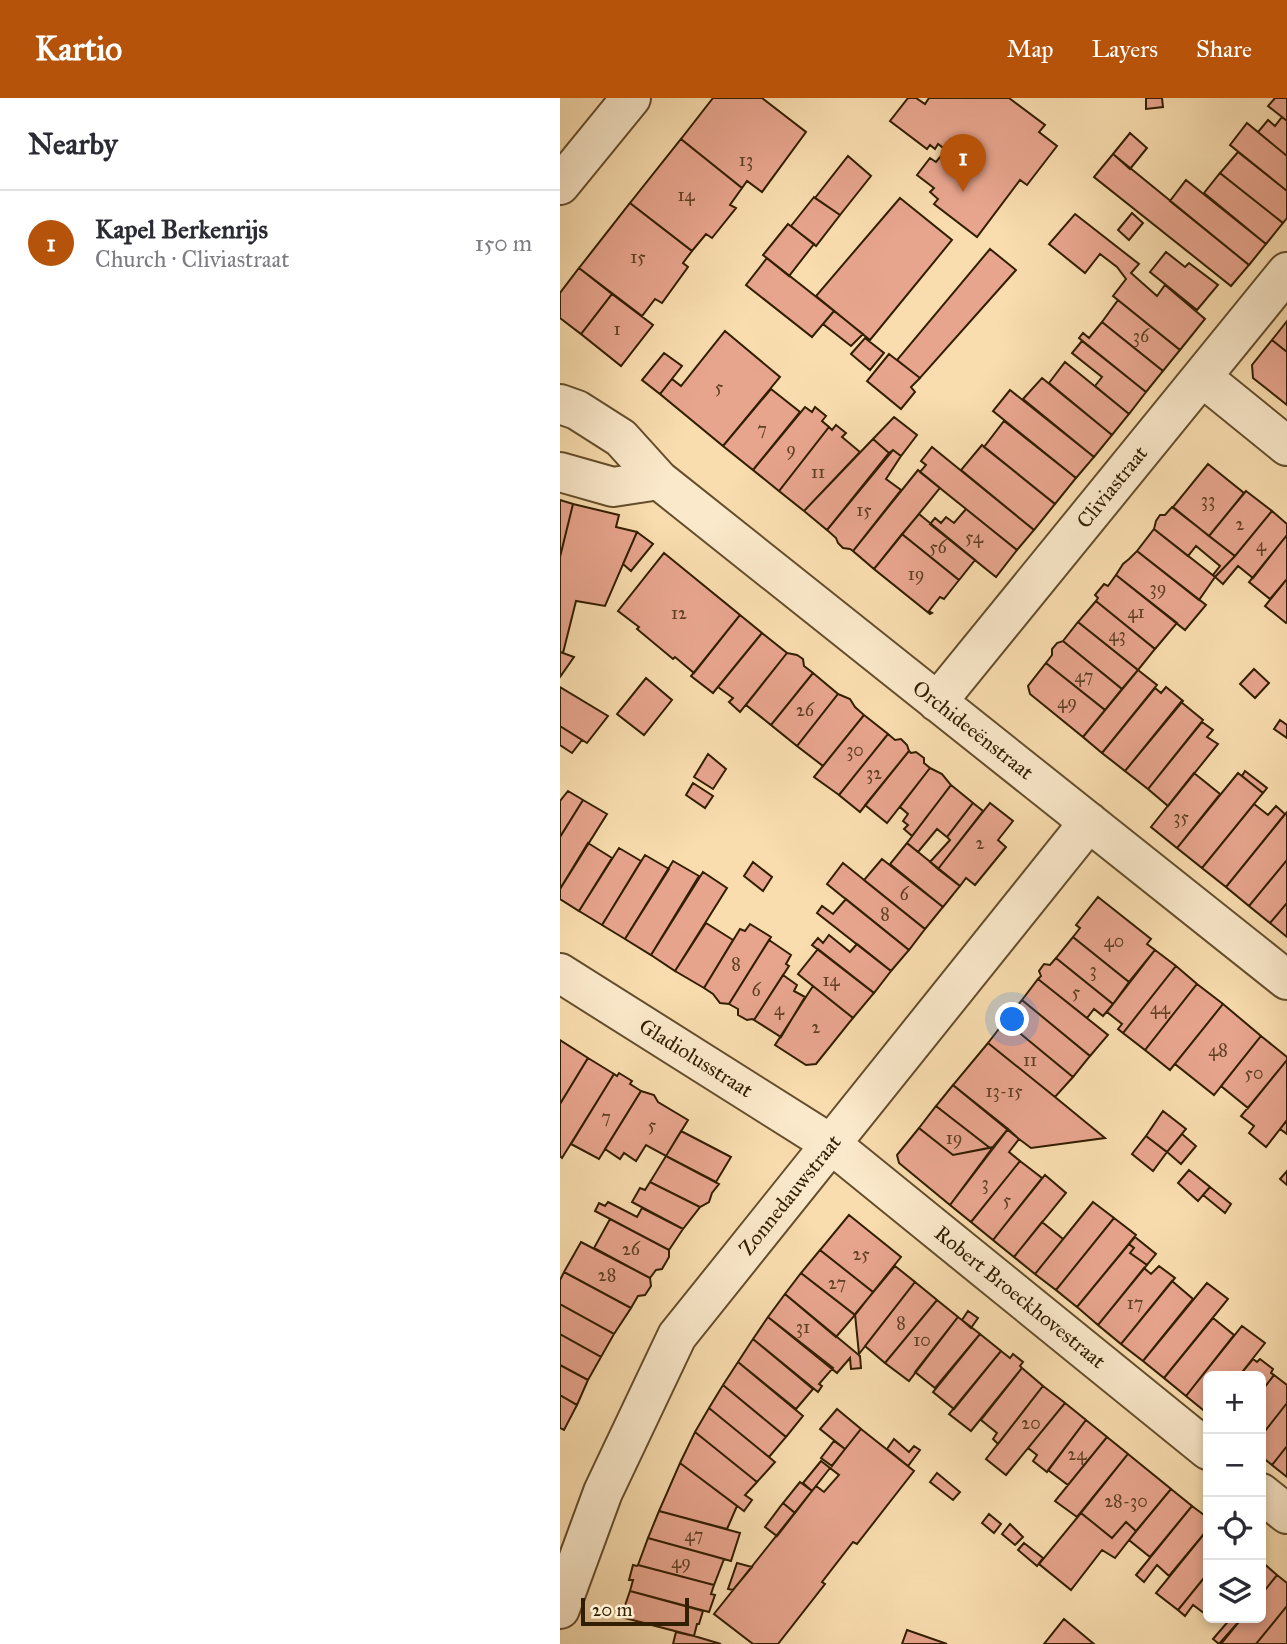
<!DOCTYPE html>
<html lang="en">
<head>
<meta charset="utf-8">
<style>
  body { margin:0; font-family:"IM FELL Great Primer",serif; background:#f7f7f7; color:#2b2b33 }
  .controls { position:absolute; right:21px; bottom:21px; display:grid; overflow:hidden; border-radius:10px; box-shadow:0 4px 10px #0003 }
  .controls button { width:63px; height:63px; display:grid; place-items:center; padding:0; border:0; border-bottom:2px solid #e1e1e2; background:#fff; color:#2b2b33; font:35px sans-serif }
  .scale { position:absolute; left:21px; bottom:18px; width:108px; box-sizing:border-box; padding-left:7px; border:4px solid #321e00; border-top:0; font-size:19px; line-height:24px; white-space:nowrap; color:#321e00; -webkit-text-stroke:5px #fbe9cb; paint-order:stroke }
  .you { position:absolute; left:453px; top:922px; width:24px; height:24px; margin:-18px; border:5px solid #fff; border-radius:50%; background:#1a73e8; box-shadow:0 0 0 10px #1a73e833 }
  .badge { display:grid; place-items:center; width:46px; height:46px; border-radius:50%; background:#b45309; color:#fff; font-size:23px; font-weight:700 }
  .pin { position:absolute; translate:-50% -58px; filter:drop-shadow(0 2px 4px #0008) }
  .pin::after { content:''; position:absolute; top:37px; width:24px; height:21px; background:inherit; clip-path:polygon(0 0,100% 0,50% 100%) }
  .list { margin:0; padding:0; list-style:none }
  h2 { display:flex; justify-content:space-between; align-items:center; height:91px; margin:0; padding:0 28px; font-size:30px }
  h2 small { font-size:23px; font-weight:400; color:#7c7c81 }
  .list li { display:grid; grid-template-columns:46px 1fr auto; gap:21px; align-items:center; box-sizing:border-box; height:105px; padding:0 28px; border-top:2px solid #e1e1e2 }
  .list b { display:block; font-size:26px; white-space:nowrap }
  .list p { margin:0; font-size:23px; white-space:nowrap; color:#7c7c81 }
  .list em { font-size:23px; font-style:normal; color:#7c7c81 }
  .icon { flex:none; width:38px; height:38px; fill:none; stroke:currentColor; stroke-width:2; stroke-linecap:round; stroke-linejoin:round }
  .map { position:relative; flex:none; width:727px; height:1546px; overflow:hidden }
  header { display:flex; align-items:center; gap:42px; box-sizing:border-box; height:98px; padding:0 35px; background:#b45309; color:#fff }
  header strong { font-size:33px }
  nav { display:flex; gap:38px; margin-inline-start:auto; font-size:24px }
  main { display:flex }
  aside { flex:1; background:#fff }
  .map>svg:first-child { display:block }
  .building { fill:#e8a58e; stroke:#321e00; stroke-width:2 }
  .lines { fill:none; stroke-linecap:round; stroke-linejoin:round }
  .minor-casing { stroke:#644e2c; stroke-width:42 }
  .minor { stroke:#fbe9cb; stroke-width:38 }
  .labels { text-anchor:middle; stroke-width:6; stroke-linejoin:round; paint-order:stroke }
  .number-label { font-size:18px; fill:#604024 }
  .street-label { font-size:21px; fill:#321e00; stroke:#fbe9cb }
</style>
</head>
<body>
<header>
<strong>Kartio</strong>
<nav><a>Map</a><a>Layers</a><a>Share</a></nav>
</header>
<main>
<aside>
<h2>Nearby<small></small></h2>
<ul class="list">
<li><span class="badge">1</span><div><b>Kapel Berkenrijs</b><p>Church · Cliviastraat</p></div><em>150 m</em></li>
</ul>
</aside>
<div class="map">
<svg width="727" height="1546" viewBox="0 0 727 1546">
  <rect width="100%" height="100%" fill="#f9ddaf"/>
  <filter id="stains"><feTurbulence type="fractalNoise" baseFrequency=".00286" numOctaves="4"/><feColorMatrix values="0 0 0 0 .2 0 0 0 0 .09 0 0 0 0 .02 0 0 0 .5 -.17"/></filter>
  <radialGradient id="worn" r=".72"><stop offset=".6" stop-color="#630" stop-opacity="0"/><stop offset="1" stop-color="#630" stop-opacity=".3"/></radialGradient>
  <!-- building -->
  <path class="building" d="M153 0H202L246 34 202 94 187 83 182 90 121 41Z
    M348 0H356L365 6 369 0H449L485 27 479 34 497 48 467 87 460 82 417 139 374 106 378 101 370 94 374 90 357 77 370 60 376 64 386 52 378 46 375 51 370 47 367 51 330 23Z
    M586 0H602L603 9 586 11Z
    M715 0H727V23L708 8Z
    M722 19 727 23V58L698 34 708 22 715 28Z
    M687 25 727 58V93L670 47Z
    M570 35 587 50 570 71 553 56Z
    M121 41 182 90 170 107 176 110 152 140 146 136 132 153 70 105Z
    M678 54 727 93V120L723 125 660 75Z
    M553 56 689 167 671 188 534 79Z
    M288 58 311 78 280 117 255 100Z
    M660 75 723 125 706 146 644 95Z
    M626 82 706 146 689 167 610 103Z
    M254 99 280 117 256 148 231 128Z
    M340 100 392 142 310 242 256 198Z
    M70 105 132 153 123 165 128 169 102 205 95 201 82 218 19 170Z
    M572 115 583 125 569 142 558 132Z
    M515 116 579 166 571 175 597 198 605 187 645 221 620 252 553 198 566 181 557 169 540 156 525 175 489 146Z
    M228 126 254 146 229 178 203 157Z
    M430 151 456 172 360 280 337 262Z
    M606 154 625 169 629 165 658 187 637 212 590 174Z
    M207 160 274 213 252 239 186 187Z
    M19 170 52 196 21 236 0 220V195Z
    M52 196 93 227 61 268 21 236Z
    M558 202 620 252 603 273 542 224Z
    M274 213 303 236 291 248 263 226Z
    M727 223V254L712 242Z
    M542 224 603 273 586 294 519 240 523 235 529 240Z
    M165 233 220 279 163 348 100 296 112 281 121 288Z
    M305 240 324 255 310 272 291 256Z
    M712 242 727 254V307L693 280 692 267Z
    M522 243 586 294 569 316 535 288 542 279 512 255Z
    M104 255 122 268 100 296 82 282Z
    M329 256 360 280 351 289 355 294 341 311 307 283Z
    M505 264 569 316 552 337 489 285Z
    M482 280 552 337 534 359 463 301Z
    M211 291 240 314 193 372 163 348Z
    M450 292 534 359 516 380 433 313Z
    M245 309 252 314 255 309 266 318 262 323 269 329 219 393 193 372Z
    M334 319 357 337 341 358 333 352 329 355 313 341Z
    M444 323 516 380 495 406 424 349Z
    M276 327 286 335 282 339 300 354 244 413 219 393 269 329 272 332Z
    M313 341 329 355 267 432 244 413Z
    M422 347 495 406 474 432 401 372Z
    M372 349 474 432 457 452 360 374 366 367 361 363Z
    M333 352 341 358 326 381 341 392 293 453 290 451 283 450 278 445 276 440 267 432Z
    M648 366 684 395 649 438 613 409Z
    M358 372 380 390 314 471 293 453Z
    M686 393 712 413 675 458 649 438Z
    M0 402 13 406 0 459Z
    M13 406 59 417 56 429 77 434 45 508 16 503 3 555 0 554V459Z
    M612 409 675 458 655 479 653 477 660 468 636 448 628 458 594 431 596 423 600 417H605Z
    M406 411 457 452 436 479 370 426 375 420 381 425 386 419 394 425Z
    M712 413 727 426V437L693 480 678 468 663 486 655 479 675 458Z
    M359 416 415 462 399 482 342 436Z
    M594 431 655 479 639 502 577 453Z
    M77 434 93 446 71 473 63 466Z
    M342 436 399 482 384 501 380 499 369 513 372 515 370 516 314 471Z
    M727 437V481L710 501 689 484Z
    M577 453 646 507 625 532 556 477 563 466 569 461Z
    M104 455 180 517 134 575 115 559 113 561 77 531 79 529 58 513Z
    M556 477 617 525 595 551 536 503 538 500 535 497 544 486 548 488Z
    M727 481V524L726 525 705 508Z
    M536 503 595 551 578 572 518 524Z
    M180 517 202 535 153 595 131 578Z
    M518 524 578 572 562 591 503 543Z
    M202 535 227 555 180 614 169 604 173 600 158 589Z
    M503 543 562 591 545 612 486 565 492 557V551L497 545Z
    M0 554 14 559 0 579Z
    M227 555 237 557 243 561 244 568 253 575 211 627 186 607Z
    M486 565 545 612 523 639 470 596 468 588Z
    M694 571 709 585 695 600 680 586Z
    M578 572 597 587 542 655 523 639Z
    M253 575 278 596 237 648 211 627Z
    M86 580 112 602 84 637 57 616Z
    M0 589 48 618 27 645 0 628Z
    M606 589 623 603 565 673 542 655 595 590 601 595Z
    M278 596 290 601 295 609 304 617 263 668 237 648Z
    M621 604 643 622 588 691 565 673Z
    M304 617 328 636 279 697 254 679Z
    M720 622 727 627V640L714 631Z
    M642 624 653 632 647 639 658 646 608 708 588 691Z
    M0 628 22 642 12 655 0 647Z
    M328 636 335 642 341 641 347 647 349 653 300 714 279 697Z
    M349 653 351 655 356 654 364 660V665L370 670 327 725 305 707Z
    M148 656 166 671 153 691 134 679Z
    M370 670 382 676 391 687 352 738 344 731 348 727 343 723 348 716 340 709Z
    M685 673 707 690 703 695 682 678Z
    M634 675 660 696 617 750 591 729Z
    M678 675 703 695 642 770 617 750Z
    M133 685 153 698 145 710 126 697Z
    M391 687 413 705 387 739 377 731 358 754 347 745Z
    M8 693 23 702 0 739V703Z
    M23 702 47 716 0 791V739Z
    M413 705 423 713 378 771 370 764 390 742 387 739Z
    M430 705 453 723 438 742 446 749 415 787 406 780 400 788 378 771Z
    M694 706 708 717 716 708 725 716 666 789 642 770Z
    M727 714V762L689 808 666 789Z
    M28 745 52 760 19 813 0 801V791Z
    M347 745 400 788 383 809 330 766Z
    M59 750 81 763 42 827 19 813Z
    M85 757 109 771 65 841 42 827Z
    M322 761 383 809 365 831 304 782Z
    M727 762V805L710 825 689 808Z
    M113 763 139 778 91 857 65 841Z
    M193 764 212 779 203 793 184 778Z
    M283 765 365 831 349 852 267 786Z
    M143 774 167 790 115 873 91 857Z
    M538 799 591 841 587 846 595 852 569 884 513 839 520 830 516 827Z
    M286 801 349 852 331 873 257 815 262 808 273 816Z
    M727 805V839L710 825Z
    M146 825 173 842 144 890 115 873Z
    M190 826 211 839 169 906 160 905 153 896 144 890 180 831 185 833Z
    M269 837 290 854 297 846 331 873 314 895 252 847 258 840 263 845Z
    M513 839 569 884 553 906 496 860Z
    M209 842 231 857 226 866 229 868 194 922 192 921 187 922 178 917V911L169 906Z
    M258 851 314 895 293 920 238 876Z
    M595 852 616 868 563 935 558 931 562 926 547 914Z
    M496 860 553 906 543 918 534 911 527 920 478 881 481 878 479 873 484 866 490 867Z
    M616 868 637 886 585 952 563 935Z
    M223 877 237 887 234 893 245 899 221 939 194 922Z
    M478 881 548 937 530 958 462 902Z
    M637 886 663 906 610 972 585 952Z
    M253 888 293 920 256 966 246 967 215 947Z
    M462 902 530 958 513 979 445 923Z
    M663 906 701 938 654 997 615 966Z
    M445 923 513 979 495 999 428 945Z
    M701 938 727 959V962L688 1010 661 988Z
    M0 942 28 960 0 1006Z
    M428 945 495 999 545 1040 471 1050 459 1041 393 987Z
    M28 960 54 976 2 1060 0 1058V1006Z
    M727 962V1022L706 1049 689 1035 694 1028 681 1018Z
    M59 975 72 983 70 986 81 993 39 1061 11 1046 54 976 57 978Z
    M393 987 448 1031 433 1049 430 1050 376 1008Z
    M81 993 94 997 98 1004 128 1022 106 1058 86 1047 76 1063 64 1055 60 1061 45 1051Z
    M376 1008 430 1050 393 1057 359 1030Z
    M603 1013 626 1031 607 1054 586 1038Z
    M727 1022V1036L720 1031Z
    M359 1030 393 1057 433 1049 390 1107 339 1065 337 1057Z
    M448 1031 459 1041 449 1054 460 1063 411 1124 390 1107Z
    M121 1033 171 1059 156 1084 106 1058Z
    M622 1036 636 1048 621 1066 607 1054Z
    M586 1038 607 1054 593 1073 572 1056Z
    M106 1058 159 1086 152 1095 149 1104 140 1109 90 1084Z
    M460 1063 482 1080 433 1142 411 1124Z
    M629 1072 650 1089 638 1103 618 1085Z
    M727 1073V1087L720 1081Z
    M485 1077 506 1095 454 1159 433 1142Z
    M90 1084 140 1109 123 1131 72 1104 80 1090 85 1092Z
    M650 1089 671 1106 665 1115 643 1097Z
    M48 1104 77 1119 82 1110 123 1131 109 1152 35 1113 39 1105 45 1108Z
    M533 1104 554 1120 496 1192 475 1176Z
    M289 1117 341 1159 313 1194 260 1152Z
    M554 1120 576 1137 517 1209 496 1192Z
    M50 1121 109 1152V1159L102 1171 96 1172 90 1180 34 1150Z
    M482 1124 503 1141 475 1176 454 1159Z
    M575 1139 596 1156 587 1167 570 1155 574 1150 569 1146Z
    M21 1144 90 1180 91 1188 85 1197 78 1198 71 1210 4 1174Z
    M569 1146 574 1150 570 1155 587 1167 538 1227 517 1209Z
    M260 1152 313 1194 295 1217 241 1175Z
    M335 1168 355 1184 299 1256 295 1216Z
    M599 1168 615 1180 561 1246 538 1227 584 1170 591 1176Z
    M4 1174 71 1210 54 1236 0 1206V1182Z
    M241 1175 295 1217 276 1239 225 1196Z
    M612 1183 633 1201 583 1263 561 1246Z
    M355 1184 377 1202 325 1265 305 1248Z
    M647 1185 668 1201 604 1280 583 1263Z
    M225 1196 300 1258 301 1270 291 1271 290 1260 277 1275 208 1219Z
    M377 1202 398 1219 349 1283 325 1265Z
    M0 1206 54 1236 41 1259 0 1236Z
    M408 1213 418 1220 411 1230 402 1222Z
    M208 1219 273 1270 259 1286 262 1288 258 1294 193 1241Z
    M398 1219 420 1236 375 1290 355 1274Z
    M653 1220 674 1237 626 1298 604 1280Z
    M682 1228 705 1245 679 1278H648V1316L626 1298Z
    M0 1236 41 1259 28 1282 0 1267Z
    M420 1236 441 1253 394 1311 373 1294Z
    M193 1241 253 1291 236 1311 178 1264Z
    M441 1253 450 1260 453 1256 463 1264 460 1268 462 1270 411 1333 389 1316Z
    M693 1261 697 1264 700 1261 713 1271 711 1275 714 1277 701 1294V1278H679Z
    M178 1264 243 1318 226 1339 163 1287Z
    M0 1267 28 1282 17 1307 0 1297Z
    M462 1270 483 1288 438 1346 433 1341 437 1335 421 1322Z
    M714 1277 727 1287V1305L701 1338V1294Z
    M163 1287 226 1339 209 1359 149 1310Z
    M483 1288 505 1305 446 1377 426 1361Z
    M0 1297 17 1307 4 1332 0 1330Z
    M505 1305 526 1322 487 1374 473 1363 477 1357 468 1350Z
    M727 1305V1348L712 1367 701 1358V1338Z
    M149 1310 215 1364 197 1384 135 1334Z
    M277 1311 301 1331 285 1351 260 1331Z
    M526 1322 547 1339 508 1387 488 1372Z
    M301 1331 354 1373 297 1446 293 1444 262 1484 265 1486 218 1546H193L154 1516 256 1388 264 1394 279 1377 270 1370Z
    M135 1334 197 1384 185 1397 192 1402 184 1413 120 1365Z
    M547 1339 568 1356 517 1419 495 1403Z
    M334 1341 349 1354 354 1348 360 1352 348 1368 327 1351Z
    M274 1343 285 1351 272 1368 261 1360Z
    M727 1348V1379L712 1367Z
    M568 1356 611 1391 576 1433 566 1424 552 1440 521 1415Z
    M261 1363 270 1370 252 1393 243 1385Z
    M120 1365 177 1408 167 1431 99 1413Z
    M377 1375 400 1394 393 1402 370 1384Z
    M240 1384 252 1393 235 1415 223 1405Z
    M611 1391 632 1408 590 1459 569 1442Z
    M223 1405 235 1415 217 1438 205 1429Z
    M632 1408 648 1420V1431L609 1478 597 1467 584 1484 576 1477Z
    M99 1413 180 1435 171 1463 88 1440Z
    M521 1415 552 1440 566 1424 576 1433 555 1460 542 1452 511 1492 479 1466Z
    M429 1416 441 1426 434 1435 422 1425Z
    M450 1426 463 1439 455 1447 442 1436Z
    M648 1431V1475L618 1512 596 1495Z
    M88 1440 164 1461 154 1487 78 1467Z
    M464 1445 483 1460 477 1468 458 1452Z
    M701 1463 717 1477 701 1497Z
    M177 1465 192 1469 173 1492 168 1491Z
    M73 1467 77 1468 78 1467 154 1487 151 1496 155 1497 149 1514 70 1493 73 1482H69Z
    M648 1475V1518L633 1507 625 1518 618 1512Z
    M717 1477 727 1485V1508L696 1546H661L682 1520H701V1497Z
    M70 1493 143 1513 139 1526H137L134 1538 61 1519Z
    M727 1508V1546H696Z
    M671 1520H682L659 1546 653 1541Z
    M504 1521 534 1546H484Z
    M347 1532 387 1546H342Z
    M116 1534 134 1538 161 1546H113Z"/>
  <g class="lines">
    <!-- minor casing -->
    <g class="minor-casing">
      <path id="minor" d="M0 87 71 0
        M642 279 727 348
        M0 306 17 312 61 340 99 382 727 882
        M0 374 53 389 99 382
        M377 604 727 174
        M0 875 271 1046 648 1352
        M701 1395 727 1416
        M0 1511 43 1394 117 1238 529 724"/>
    </g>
    <!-- minor -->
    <use href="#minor" class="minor"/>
  </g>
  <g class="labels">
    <!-- number labels -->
    <g class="number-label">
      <text x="186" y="68">13</text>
      <text x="126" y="103">14</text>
      <text x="78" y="165">15</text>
      <text x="57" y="237">1</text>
      <text x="581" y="244">36</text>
      <text x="159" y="295">5</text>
      <text x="202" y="337">7</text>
      <text x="231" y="357">9</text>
      <text x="258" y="380">11</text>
      <text x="648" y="408">33</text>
      <text x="304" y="418">15</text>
      <text x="680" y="432">2</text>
      <text x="414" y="445">54</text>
      <text x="701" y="453">4</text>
      <text x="378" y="455">56</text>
      <text x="356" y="482">19</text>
      <text x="598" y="496">39</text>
      <text x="576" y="520">41</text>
      <text x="119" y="521">12</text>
      <text x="557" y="543">43</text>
      <text x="524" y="584">47</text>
      <text x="507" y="610">49</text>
      <text x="245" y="618">26</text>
      <text x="295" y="658">30</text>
      <text x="314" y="681">32</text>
      <text x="621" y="725">35</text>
      <text x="420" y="751">2</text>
      <text x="344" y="802">6</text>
      <text x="325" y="822">8</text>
      <text x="554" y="849">40</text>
      <text x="176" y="872">8</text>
      <text x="533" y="878">3</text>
      <text x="271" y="888">14</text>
      <text x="196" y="898">6</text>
      <text x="516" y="900">5</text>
      <text x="600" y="916">44</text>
      <text x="219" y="917">4</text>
      <text x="256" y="935">2</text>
      <text x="658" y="958">48</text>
      <text x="470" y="968">11</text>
      <text x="694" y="981">50</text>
      <text x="444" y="999">13-15</text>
      <text x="46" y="1025">7</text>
      <text x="92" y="1033">5</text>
      <text x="394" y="1046">19</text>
      <text x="425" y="1091">3</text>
      <text x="447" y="1108">5</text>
      <text x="71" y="1157">26</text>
      <text x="301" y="1162">25</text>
      <text x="47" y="1183">28</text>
      <text x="277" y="1191">27</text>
      <text x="575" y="1211">17</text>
      <text x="341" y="1231">8</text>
      <text x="243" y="1235">31</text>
      <text x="362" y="1248">10</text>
      <text x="471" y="1331">20</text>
      <text x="517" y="1362">24</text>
      <text x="566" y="1409">28-30</text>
      <text x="134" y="1443">47</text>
      <text x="121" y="1470">49</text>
    </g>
    <!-- street labels -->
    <g class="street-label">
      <text transform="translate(552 389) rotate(-51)" y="7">Cliviastraat</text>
      <text transform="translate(413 632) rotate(38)" y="7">Orchideeënstraat</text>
      <text transform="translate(136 960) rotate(32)" y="7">Gladiolusstraat</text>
      <text transform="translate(230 1097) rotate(-51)" y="7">Zonnedauwstraat</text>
      <text transform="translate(460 1199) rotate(39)" y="7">Robert Broeckhovestraat</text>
    </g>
  </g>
  <rect width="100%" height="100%" filter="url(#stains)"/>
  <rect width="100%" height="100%" fill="url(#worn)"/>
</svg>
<div class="controls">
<button>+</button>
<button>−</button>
<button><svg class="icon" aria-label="locate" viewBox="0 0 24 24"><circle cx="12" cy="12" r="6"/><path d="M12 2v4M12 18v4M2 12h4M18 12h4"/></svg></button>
<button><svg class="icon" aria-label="layers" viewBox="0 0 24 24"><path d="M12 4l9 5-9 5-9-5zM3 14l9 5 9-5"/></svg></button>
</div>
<div class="scale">20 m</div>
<div class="you"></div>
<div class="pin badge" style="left:403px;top:94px">1</div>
</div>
</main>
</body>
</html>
